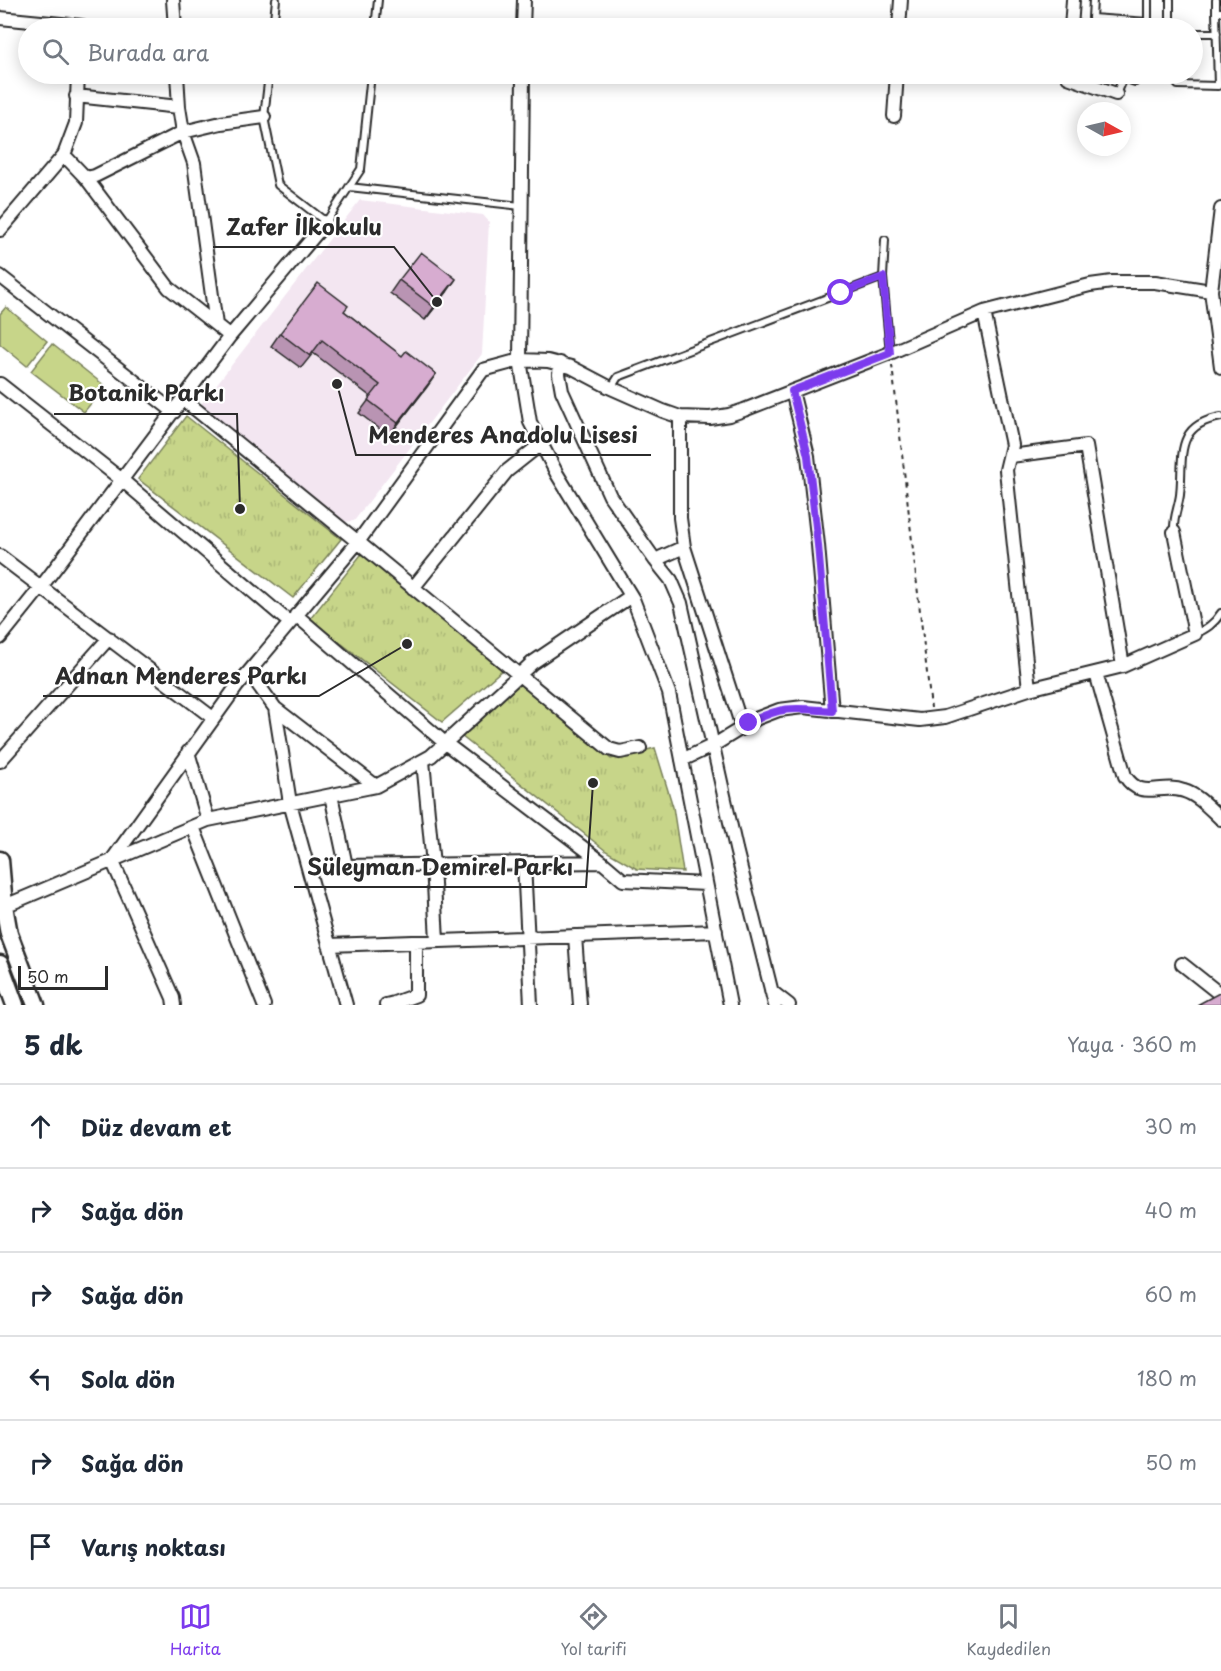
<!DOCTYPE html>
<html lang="tr">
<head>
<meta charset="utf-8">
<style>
  body { margin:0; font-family:"Playpen Sans",sans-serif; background:#f2f2f3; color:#1f2937 }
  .compass { position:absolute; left:1077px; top:102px; width:54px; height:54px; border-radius:50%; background:#fff; box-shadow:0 3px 15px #0003; rotate:98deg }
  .scale { position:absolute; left:18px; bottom:15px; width:90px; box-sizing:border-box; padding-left:6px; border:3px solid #2b2b2b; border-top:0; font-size:16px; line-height:21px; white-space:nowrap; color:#2b2b2b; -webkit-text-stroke:4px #fff; paint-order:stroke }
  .stop { position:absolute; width:18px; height:18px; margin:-14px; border:4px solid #7c3aed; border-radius:50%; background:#fff }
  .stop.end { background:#7c3aed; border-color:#fff; box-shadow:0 2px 6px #0008 }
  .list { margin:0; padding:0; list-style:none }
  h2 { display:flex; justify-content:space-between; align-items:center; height:78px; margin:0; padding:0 24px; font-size:26px }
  h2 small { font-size:20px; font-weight:400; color:#747a83 }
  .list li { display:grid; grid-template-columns:39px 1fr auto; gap:18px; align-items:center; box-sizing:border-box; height:84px; padding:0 24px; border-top:2px solid #e0e1e3 }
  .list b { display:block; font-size:22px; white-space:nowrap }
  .list em { font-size:20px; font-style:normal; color:#747a83 }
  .icon { flex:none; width:33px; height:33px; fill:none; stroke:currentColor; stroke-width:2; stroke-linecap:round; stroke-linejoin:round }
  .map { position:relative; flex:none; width:1221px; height:1005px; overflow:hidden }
  .search { position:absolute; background:#fff; box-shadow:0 3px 15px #0003; left:18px; right:18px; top:18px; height:66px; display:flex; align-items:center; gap:15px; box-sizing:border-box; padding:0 21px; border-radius:33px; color:#747a83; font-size:22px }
  .sheet { height:582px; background:#fff }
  nav { display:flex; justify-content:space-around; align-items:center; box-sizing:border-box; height:84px; border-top:2px solid #e0e1e3; background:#fff; font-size:16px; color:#747a83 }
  nav a { display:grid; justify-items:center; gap:3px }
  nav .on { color:#7c3aed }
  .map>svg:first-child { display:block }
  .built { fill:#f3e6f1 }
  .green { fill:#c7d589; stroke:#79805a; stroke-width:1.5 }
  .park { fill:url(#park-tufts); stroke:#79805a; stroke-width:1.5 }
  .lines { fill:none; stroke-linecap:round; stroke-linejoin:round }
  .service-casing { stroke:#2b2b2b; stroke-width:10 }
  .minor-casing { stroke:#2b2b2b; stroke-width:16 }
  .tertiary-casing { stroke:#2b2b2b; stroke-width:21 }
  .path { stroke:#2b2b2b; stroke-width:2; stroke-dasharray:4.5 4.5; stroke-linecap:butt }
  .service { stroke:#fff; stroke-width:6 }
  .minor { stroke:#fff; stroke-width:12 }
  .tertiary { stroke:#fff; stroke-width:16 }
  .wall { fill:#b994b3; stroke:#2b2b2b; stroke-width:1.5 }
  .shaded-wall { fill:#967892; stroke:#2b2b2b; stroke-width:1.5 }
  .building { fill:#d7acd0; stroke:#2b2b2b; stroke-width:1.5 }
  .route { stroke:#7c3aed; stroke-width:8 }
  .leader { fill:none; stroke:#2b2b2b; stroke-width:2 }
  .callout-dot { fill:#2b2b2b; stroke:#fff; stroke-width:2 }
  .callout-label { font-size:22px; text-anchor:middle; font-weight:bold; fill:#2b2b2b; stroke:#fff; stroke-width:4.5; stroke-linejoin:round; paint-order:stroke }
</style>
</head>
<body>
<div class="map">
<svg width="1221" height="1005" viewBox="0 0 1221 1005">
  <defs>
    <pattern id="park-tufts" width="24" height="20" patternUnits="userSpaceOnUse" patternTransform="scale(1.5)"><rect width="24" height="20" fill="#c7d589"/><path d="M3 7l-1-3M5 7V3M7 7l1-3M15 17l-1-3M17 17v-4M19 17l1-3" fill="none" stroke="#abb776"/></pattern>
  </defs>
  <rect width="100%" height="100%" fill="#fff"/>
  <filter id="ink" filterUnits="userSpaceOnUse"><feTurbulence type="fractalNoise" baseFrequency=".0167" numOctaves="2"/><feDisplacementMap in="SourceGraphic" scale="12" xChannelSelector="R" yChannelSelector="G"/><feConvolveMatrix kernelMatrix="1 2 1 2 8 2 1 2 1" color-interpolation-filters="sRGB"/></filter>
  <g filter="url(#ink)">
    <!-- built -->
    <path class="built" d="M360 200 483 215 489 222 482 354 354 521 343 522 204 412 202 403Z"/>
    <!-- green -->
    <path class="green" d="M6 307 47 341 27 366 0 344V314Z
      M52 344 105 386 84 412 31 371Z"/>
    <!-- park -->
    <path class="park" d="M186 416 341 539 293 598 138 479Z
      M364 551 502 670 442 722 310 619Z
      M521 683 611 759 655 748 673 807 683 872 637 869 606 851 461 736Z"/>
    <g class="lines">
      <!-- service casing -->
      <g class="service-casing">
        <path id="service" d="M1093 0 1092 18 1148 22V0
          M1170 0V28
          M1216 0V12
          M273 28 276 0
          M375 28 378 0
          M1192 33H1217
          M269 74 264 117 278 185 326 222 361 169 371 74
          M1112 74 1135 82 1140 74
          M1170 74 1178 85 1218 86 1216 12H1221
          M1116 94 1123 78
          M349 187 521 206
          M885 240 883 277 890 353
          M611 388 618 377 883 277
          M1174 532C1173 517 1178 509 1180 495 1184 458 1173 425 1221 417
          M1195 634C1206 629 1214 624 1221 613"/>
      </g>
      <!-- minor casing -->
      <g class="minor-casing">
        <path id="minor" d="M173 0 175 28
          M0 18 82 26V28
          M523 28 524 0
          M899 28 901 0
          M1071 28 1073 0
          M78 74 76 123 64 155 86 178 95 176 183 132 221 123 264 117
          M177 74 179 107 183 132 194 163 216 325
          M523 74 520 360 530 422 557 474 633 599 669 693 730 1005
          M1069 74 1068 77 1116 94
          M76 96 179 107
          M894 116 897 74
          M86 178 169 288 230 336 326 222
          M1221 209 1211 291 1221 367
          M0 230 64 155
          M0 276 174 412
          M984 312 1012 445 1006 470 1029 689
          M560 363 559 374 562 391 610 496 655 560 671 580 681 603 736 849 775 1005
          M0 384 122 480 290 623
          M792 391 808 456 818 545 832 711
          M183 399 358 542 483 370 520 360 548 361 571 367 611 388 663 411 680 417 710 418 729 415 744 410 890 353 984 312 1090 285 1112 282H1155L1211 291
          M680 417V518L684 547 742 727
          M1011 456 1086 446 1123 666
          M0 556 213 718
          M655 560 684 547
          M413 588 507 471 541 444
          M296 615 445 743 602 862
          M0 638 41 587 230 336
          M249 672 275 708 290 803 346 1005
          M1096 673 1125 776C1142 802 1160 782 1184 791 1198 795 1210 809 1221 819
          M275 708 376 786
          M188 752 208 820
          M682 760 714 745 758 718 779 710 803 707 920 720 945 717 1029 689 1123 666 1195 634 1174 532
          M0 761 109 638
          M423 761 433 865 437 941
          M331 795 346 866 602 862 623 880 706 884
          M193 827 264 1005
          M524 863 531 1005
          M0 908 208 820 376 786 431 756 532 663 631 596
          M575 936 580 1005
          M329 945 716 931
          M1182 964 1221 995
          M771 991 789 1005
          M174 1005 173 998 112 860 237 686 358 542 609 749 620 752 640 748
          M386 1005 394 1003 416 995V942"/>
      </g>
      <!-- tertiary casing -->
      <g class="tertiary-casing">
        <path id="tertiary" d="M0 860 4 906 9 934 36 1005
          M0 964 15 1005"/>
      </g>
      <!-- path -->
      <path class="path" d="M892 365 931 708"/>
      <!-- service -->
      <use href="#service" class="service"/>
      <!-- minor -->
      <use href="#minor" class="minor"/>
      <!-- tertiary -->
      <use href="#tertiary" class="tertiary"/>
    </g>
    <!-- wall -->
    <path class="wall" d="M399 280 447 292 425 320 390 293Z
      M344 311 402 356 436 374 389 436 359 413 371 397 313 353 301 368 271 346 280 333Z"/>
    <!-- shaded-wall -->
    <path class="shaded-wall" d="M456 279 447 292 425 320 434 307Z
      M436 374 427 387 389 436 398 423Z"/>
    <!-- building -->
    <path class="building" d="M421 252 456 279 434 307 399 280Z
      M318 283 348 306 344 311 402 356 406 351 436 374 398 423 368 400 380 385 322 340 310 356 280 333Z
      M1221 992V1005H1197Z"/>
  </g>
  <g class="lines" filter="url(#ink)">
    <!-- route -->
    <path class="route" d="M749 723C782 705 796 708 832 711L818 545 808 456 792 391 890 353 883 277 841 293"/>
  </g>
  <!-- callouts -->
  <path class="leader" d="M437 302L394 247H213M240 509L237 414H54M337 384L356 455H651M407 644L319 696H43M593 783L586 887H294"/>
  <g class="callout-dot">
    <circle cx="437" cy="302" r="6"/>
    <circle cx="240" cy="509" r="6"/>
    <circle cx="337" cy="384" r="6"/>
    <circle cx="407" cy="644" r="6"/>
    <circle cx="593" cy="783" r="6"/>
  </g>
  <g class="callout-label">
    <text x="304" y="235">Zafer İlkokulu</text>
    <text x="146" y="401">Botanik Parkı</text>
    <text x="503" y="443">Menderes Anadolu Lisesi</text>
    <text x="181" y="684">Adnan Menderes Parkı</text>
    <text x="440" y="875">Süleyman Demirel Parkı</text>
  </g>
</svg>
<svg class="compass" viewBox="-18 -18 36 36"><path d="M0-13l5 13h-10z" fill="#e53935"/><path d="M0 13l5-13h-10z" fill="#747a83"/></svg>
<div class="scale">50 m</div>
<div class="stop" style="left:841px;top:293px"></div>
<div class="stop end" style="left:749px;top:723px"></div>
<div class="search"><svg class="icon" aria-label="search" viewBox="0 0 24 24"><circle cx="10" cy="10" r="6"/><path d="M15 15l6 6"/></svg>Burada ara</div>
</div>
<section class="sheet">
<h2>5 dk<small>Yaya · 360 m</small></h2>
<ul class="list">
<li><svg class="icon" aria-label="ahead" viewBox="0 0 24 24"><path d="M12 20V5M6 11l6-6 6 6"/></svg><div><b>Düz devam et</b></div><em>30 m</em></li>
<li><svg class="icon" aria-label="right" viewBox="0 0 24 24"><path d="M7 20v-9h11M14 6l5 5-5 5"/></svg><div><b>Sağa dön</b></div><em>40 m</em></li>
<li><svg class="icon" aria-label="right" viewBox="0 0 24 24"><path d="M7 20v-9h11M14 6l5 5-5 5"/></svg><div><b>Sağa dön</b></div><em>60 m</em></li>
<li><svg class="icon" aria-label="left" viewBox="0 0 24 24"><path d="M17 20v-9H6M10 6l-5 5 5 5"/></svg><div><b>Sola dön</b></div><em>180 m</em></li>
<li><svg class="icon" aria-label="right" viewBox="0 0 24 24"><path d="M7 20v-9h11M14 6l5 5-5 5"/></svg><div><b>Sağa dön</b></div><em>50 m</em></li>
<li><svg class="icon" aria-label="arrive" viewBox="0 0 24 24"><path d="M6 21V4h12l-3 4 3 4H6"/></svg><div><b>Varış noktası</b></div></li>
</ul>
</section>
<nav>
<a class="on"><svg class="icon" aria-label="map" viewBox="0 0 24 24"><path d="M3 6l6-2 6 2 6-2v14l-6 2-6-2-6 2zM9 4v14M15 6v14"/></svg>Harita</a>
<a><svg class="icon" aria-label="directions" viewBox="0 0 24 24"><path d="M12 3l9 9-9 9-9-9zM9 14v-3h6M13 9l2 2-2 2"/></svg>Yol tarifi</a>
<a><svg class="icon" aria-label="saved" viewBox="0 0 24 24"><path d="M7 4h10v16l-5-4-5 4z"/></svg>Kaydedilen</a>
</nav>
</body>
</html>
